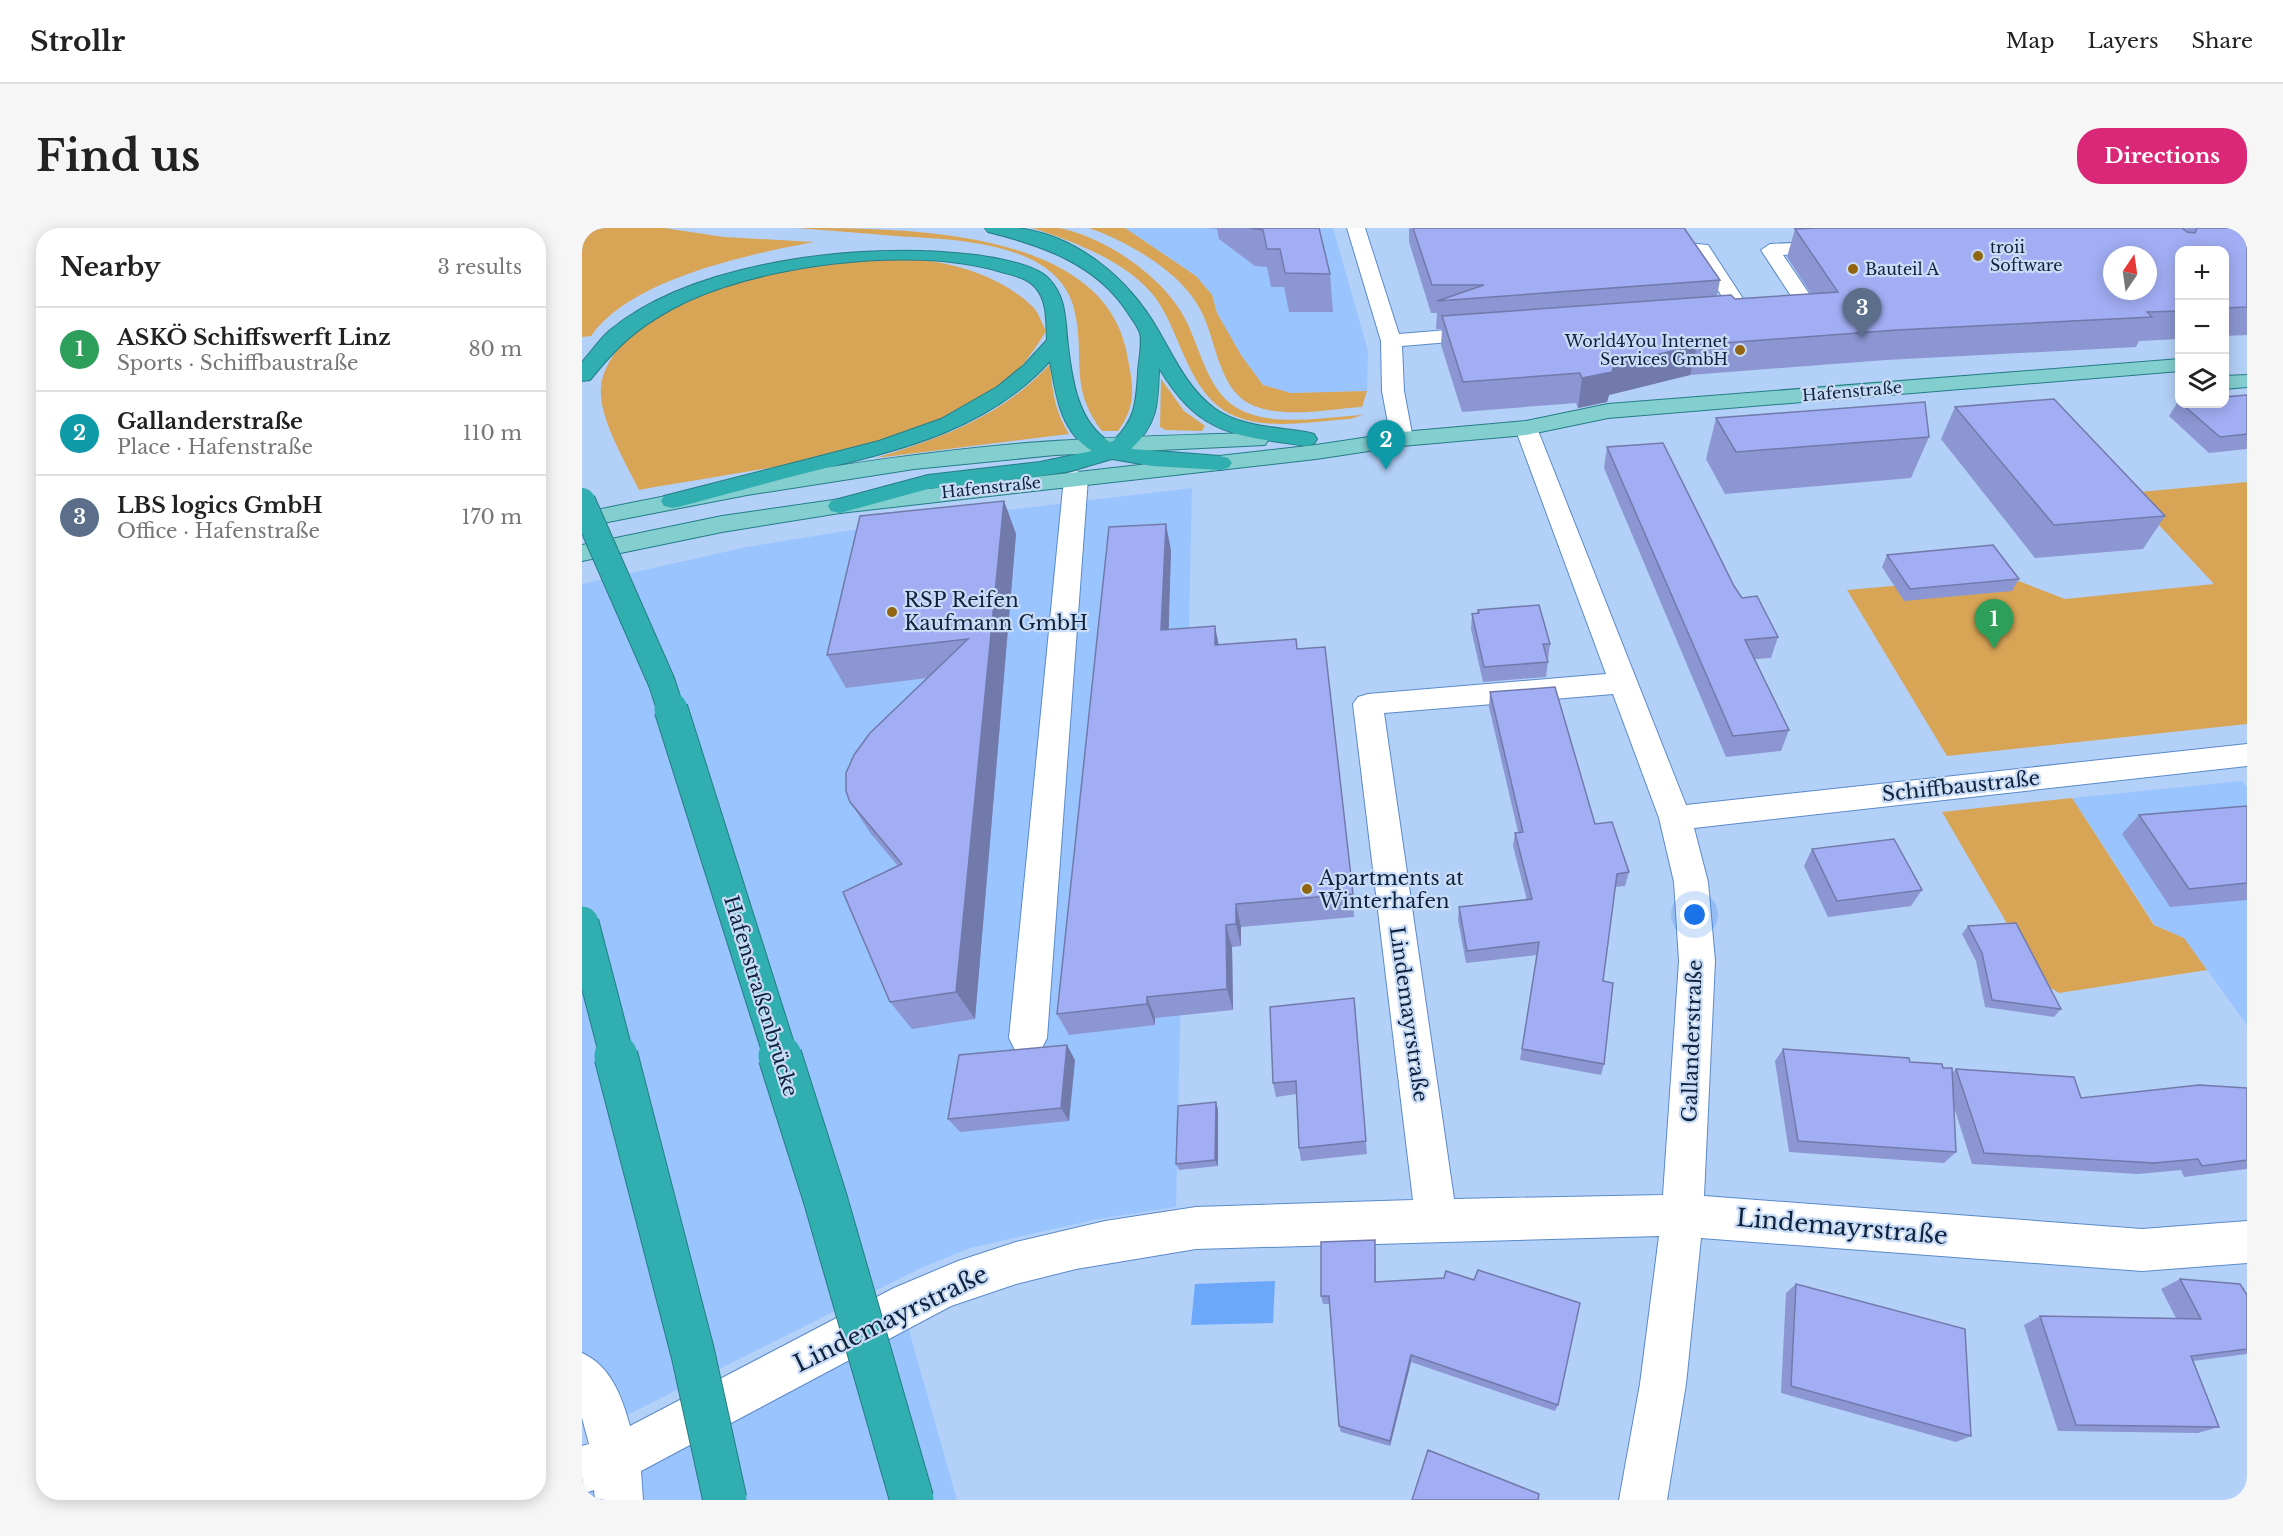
<!DOCTYPE html>
<html lang="en">
<head>
<meta charset="utf-8">
<style>
  body { margin:0; font-family:"Libre Baskerville",serif; background:#f6f6f6; color:#222 }
  .controls { position:absolute; right:18px; top:18px; display:grid; overflow:hidden; border-radius:12px; box-shadow:0 3px 15px #0003 }
  .controls button { width:54px; height:54px; display:grid; place-items:center; padding:0; border:0; border-bottom:2px solid #e0e0e0; background:#fff; color:#222; font:30px sans-serif }
  .compass { position:absolute; left:1521px; top:18px; width:54px; height:54px; border-radius:50%; background:#fff; box-shadow:0 3px 15px #0003; rotate:13deg }
  .you { position:absolute; left:1113px; top:687px; width:21px; height:21px; margin:-15px; border:4px solid #fff; border-radius:50%; background:#1a73e8; box-shadow:0 0 0 9px #1a73e833 }
  .badge { display:grid; place-items:center; width:39px; height:39px; border-radius:50%; background:#db2777; color:#fff; font-size:20px; font-weight:700 }
  .pin { position:absolute; translate:-50% -50px; filter:drop-shadow(0 2px 3px #0008) }
  .pin::after { content:''; position:absolute; top:32px; width:21px; height:18px; background:inherit; clip-path:polygon(0 0,100% 0,50% 100%) }
  .list { margin:0; padding:0; list-style:none }
  h2 { display:flex; justify-content:space-between; align-items:center; height:78px; margin:0; padding:0 24px; font-size:26px }
  h2 small { font-size:20px; font-weight:400; color:#767676 }
  .list li { display:grid; grid-template-columns:39px 1fr auto; gap:18px; align-items:center; box-sizing:border-box; height:84px; padding:0 24px; border-top:2px solid #e0e0e0 }
  .list b { display:block; font-size:22px; white-space:nowrap }
  .list p { margin:0; font-size:20px; white-space:nowrap; color:#767676 }
  .list em { font-size:20px; font-style:normal; color:#767676 }
  .icon { flex:none; width:33px; height:33px; fill:none; stroke:currentColor; stroke-width:2; stroke-linecap:round; stroke-linejoin:round }
  .map { position:relative; flex:none; width:1665px; height:1272px; overflow:hidden; border-radius:24px }
  header { display:flex; align-items:center; gap:36px; box-sizing:border-box; height:84px; padding:0 30px; background:#fff; border-bottom:2px solid #e0e0e0 }
  header strong { font-size:28px }
  nav { display:flex; gap:33px; margin-inline-start:auto; font-size:21px }
  .intro { display:flex; align-items:center; justify-content:space-between; box-sizing:border-box; height:144px; padding:0 36px }
  h1 { margin:0; font-size:42px }
  .button { padding:15px 27px; border-radius:24px; background:#db2777; color:#fff; font-size:21px; font-weight:700 }
  main { display:flex; gap:36px; padding:0 36px }
  aside { flex:1; background:#fff; border-radius:24px; box-shadow:0 3px 15px #0003 }
  .map>svg:first-child { display:block }
  .built { fill:#9ac4fe }
  .green { fill:#d8a557 }
  .water { fill:#6ba8fa }
  .lines { fill:none; stroke-linecap:round; stroke-linejoin:round }
  .minor-casing { stroke:#5b8ac8; stroke-width:2 }
  .major-casing { stroke:#257d86; stroke-width:2 }
  .highway-casing { stroke:#257d86; stroke-width:2 }
  .minor { fill:#fff; fill-rule:evenodd }
  .major { fill:#83cecf; fill-rule:evenodd }
  .highway { fill:#31aeaf; fill-rule:evenodd }
  .highway-bridge-far2-casing { stroke:#257d86; stroke-width:28; stroke-linecap:butt }
  .highway-bridge-far1-casing { stroke:#257d86; stroke-width:35; stroke-linecap:butt }
  .highway-bridge-casing { stroke:#257d86; stroke-width:45; stroke-linecap:butt }
  .highway-bridge-far2 { stroke:#31aeaf; stroke-width:26 }
  .highway-bridge-far1 { stroke:#31aeaf; stroke-width:33 }
  .highway-bridge { stroke:#31aeaf; stroke-width:43 }
  .wall { fill:#8b96d2 }
  .shaded-wall { fill:#717aab }
  .building { fill:#a2aef4; stroke:#717aab; stroke-width:1.5; fill-rule:evenodd }
  .poi-dot { fill:#926511; stroke:#c9dcf7; stroke-width:2 }
  .labels { text-anchor:middle; stroke-width:4.5; stroke-linejoin:round; paint-order:stroke }
  .far-poi-label { font-size:16px; fill:#0f223b; stroke:#c9dcf7; text-anchor:start }
  .far-street-label { font-size:16px; fill:#0f223b; stroke:#c9dcf7 }
  .poi-label { font-size:20px; fill:#0f223b; stroke:#c9dcf7; text-anchor:start }
  .street-label { font-size:20px; fill:#0f223b; stroke:#c9dcf7 }
  .near-street-label { font-size:24px; fill:#0f223b; stroke:#c9dcf7 }
</style>
</head>
<body>
<header>
<strong>Strollr</strong>
<nav><a>Map</a><a>Layers</a><a>Share</a></nav>
</header>
<div class="intro"><h1>Find us</h1><a class="button">Directions</a></div>
<main>
<aside>
<h2>Nearby<small>3 results</small></h2>
<ul class="list">
<li><span class="badge" style="background:#2e9e5b">1</span><div><b>ASKÖ Schiffswerft Linz</b><p>Sports · Schiffbaustraße</p></div><em>80 m</em></li>
<li><span class="badge" style="background:#0f9aa8">2</span><div><b>Gallanderstraße</b><p>Place · Hafenstraße</p></div><em>110 m</em></li>
<li><span class="badge" style="background:#5c6f8a">3</span><div><b>LBS logics GmbH</b><p>Office · Hafenstraße</p></div><em>170 m</em></li>
</ul>
</aside>
<div class="map">
<svg width="1665" height="1272" viewBox="0 0 1665 1272">
  <rect width="100%" height="100%" fill="#b3d0f8"/>
  <!-- built -->
  <path class="built" d="M543 0H751L786 123 785 163 709 165 681 157 659 127 635 85 630 67 614 48Z
    M610 260 594 979 516 991 388 1020 339 1040 33 1193 0 1197V356L165 319 307 296Z
    M1660 553 1665 559V797L1602 710 1573 697 1490 570Z
    M326 1099 375 1272H0V1264Z"/>
  <!-- green -->
  <path class="green" d="M0 0H82L142 9 232 14C168 26 48 51 9 108L0 109Z
    M215 0C321 0 517 0 544 121 550 154 557 174 536 203H520C485 157 505 127 491 77 471 12 370 12 315 8 282 5 248 3 215 0Z
    M450 0C459 0 469 0 477 0 523 9 578 47 601 87 618 117 624 162 655 180 690 200 743 189 781 187L768 191C733 193 689 202 655 189 607 170 601 110 575 72 549 35 491 13 450 0Z
    M507 0H543L614 48 630 67 635 85 659 127 681 157 709 165 785 163 780 179C746 181 698 192 666 175 636 158 634 111 619 83 601 45 545 13 507 0Z
    M266 26C330 29 402 32 451 79 457 85 460 96 464 103 449 128 432 151 407 167 315 228 165 242 57 262 44 235 16 189 19 159 25 101 128 50 179 37 208 30 236 27 266 26Z
    M468 136C470 163 473 183 487 206L294 230C362 209 419 189 468 136Z
    M579 151 602 183 623 198 620 203 584 202 578 199Z
    M1665 254V496L1365 528 1265 362 1424 348 1483 371 1632 356 1547 265Z
    M1490 570 1572 697 1602 710 1625 742 1477 765 1459 754 1360 584Z"/>
  <!-- water -->
  <path class="water" d="M693 1053 691 1095 609 1097 613 1056Z"/>
  <g class="lines">
    <!-- minor casing -->
    <g class="minor-casing">
      <path id="minor" d="M765 0H783L817 106 903 99 910 101 913 105 910 109 903 111 820 118 822 163 831 211 828 216H812L809 211 800 163 799 113Z
        M1071 12 1126 17 1171 86 1168 90 1133 91 1130 87 1133 83 1148 81 1113 26 1065 21 1062 17Z
        M1252 13 1258 15 1261 19 1258 23 1201 27 1228 67 1218 73 1211 71 1179 22 1188 16Z
        M944 193 952 195 955 200 1104 577 1665 516V538L1112 600 1126 654 1133 733 1122 968 1560 1001 1665 993V1035L1560 1043 1119 1010 1104 1156 1085 1272H1037L1058 1156 1077 1008 614 1021 494 1041 434 1056 369 1078 59 1243 61 1272H13L12 1262 0 1266V1218L7 1216 0 1190V1125C29 1138 40 1169 48 1198L312 1060 376 1033 434 1014 523 993 614 979 831 972 771 476 776 469 786 466 1024 446 933 200 936 195ZM1031 466 1077 590 1092 654 1097 733 1081 967 872 971 802 485Z
        M494 243 502 245 506 250 465 810 459 822 446 827 433 822 427 810 482 250 486 245Z"/>
    </g>
    <!-- major casing -->
    <g class="major-casing">
      <path id="major" d="M1598 131V143L1026 190 944 207 820 218 734 231 258 285 140 304 0 333V317L140 288 258 271 734 217 820 204 944 193 1026 176Z
        M1665 147V159L1642 161V148Z
        M675 205 683 207 686 212 683 217 473 227 332 241 165 267 0 299V285C147 254 294 228 444 215 521 209 598 207 675 205Z"/>
    </g>
    <!-- highway casing -->
    <g class="highway-casing">
      <path id="highway" d="M403 0C414 0 425 0 435 0 495 7 547 51 576 102 591 128 606 161 632 180 658 199 693 199 724 204L732 206 735 211 732 216 724 218C652 207 618 208 577 140 576 175 576 196 549 221L638 228 646 230 650 235 646 240 638 242 571 238 530 231 489 243 458 248 346 261 258 285 249 283 246 278 249 273 346 247 458 234 510 223C478 203 474 167 468 133 406 202 318 222 232 243 188 254 144 266 100 278L91 280 82 278 79 273 82 268 297 213 359 191 415 159 442 137 465 112C464 95 466 73 453 59 444 49 429 47 416 43 328 17 171 37 90 81 53 101 34 120 8 152L0 153V134C9 124 17 112 27 103 111 33 279 14 384 26 405 28 451 35 466 50 485 69 483 93 486 118 490 152 496 195 528 214L531 213C553 192 554 176 556 146 556 135 561 116 558 105 556 99 550 91 546 85 515 36 459 17 406 4Z"/>
    </g>
    <!-- minor -->
    <use href="#minor" class="minor"/>
    <!-- major -->
    <use href="#major" class="major"/>
    <!-- highway -->
    <use href="#highway" class="highway"/>
    <!-- highway-bridge-far2 casing -->
    <g class="highway-bridge-far2-casing">
      <path id="highway-bridge-far2" d="M0 273 80 455 89 483"/>
    </g>
    <!-- highway-bridge-far1 casing -->
    <g class="highway-bridge-far1-casing">
      <path id="highway-bridge-far1" d="M89 481 199 829
        M0 695 35 829"/>
    </g>
    <!-- highway-bridge casing -->
    <g class="highway-bridge-casing">
      <path id="highway-bridge" d="M34 828 111 1126 143 1272
        M198 828 243 970 330 1272"/>
    </g>
    <!-- highway-bridge-far2 -->
    <use href="#highway-bridge-far2" class="highway-bridge-far2"/>
    <!-- highway-bridge-far1 -->
    <use href="#highway-bridge-far1" class="highway-bridge-far1"/>
    <!-- highway-bridge -->
    <use href="#highway-bridge" class="highway-bridge"/>
  </g>
  <!-- wall -->
  <path class="wall" d="M625 0H737L748 46 751 84H707L702 59H689L685 39 673 38 637 11 635 1Z
    M827 0 1138 52 1135 68 1153 71 1229 66 1205 29 1213 1 1234 0H1665V107L1642 108V22H1598V111L1557 113 1554 119 1304 132 1108 147 1027 167 1025 174 996 180 994 175 880 184 859 117 860 101H854L855 85H849L827 14Z
    M1665 167V221L1627 225 1587 188 1597 172H1598V176H1642Z
    M1373 179 1583 288 1561 321 1453 330 1359 211Z
    M1134 190 1347 209 1329 250 1143 266 1124 231Z
    M1025 219 1152 358 1160 370 1196 409 1189 430 1173 431 1207 502 1199 523 1144 529 1022 240Z
    M422 273 434 306 393 791 330 801 308 774 316 638 289 606 268 574 345 450 264 460 245 427Z
    M589 322 586 402 636 416 715 421 771 666 772 689 659 699V718L650 719 651 782 573 790V797L487 807 475 786Z
    M1305 327 1437 351 1430 363 1322 373 1300 339Z
    M896 382 968 416 966 431H965L966 434 964 449 901 454 889 401 890 386 895 385Z
    M908 464 1013 596 1047 644 1043 658 1033 659 1021 753 1022 836 1019 847 938 832 955 727 884 735 876 692 877 679 945 672 931 618 933 605 936 604 907 479Z
    M1665 578V672L1588 679 1540 606 1557 587Z
    M1230 621 1340 662 1329 678 1246 689 1222 638Z
    M1386 698 1479 781 1472 789 1403 779 1394 733 1380 706Z
    M772 770 785 926 719 933 717 920 715 866 694 869 691 855Z
    M1201 821 1328 834 1361 840 1370 845 1374 841 1499 870 1665 860V941L1602 949 1599 942 1556 946 1390 936 1372 879 1374 924 1362 935 1207 924 1193 833Z
    M493 832 487 893 378 904 366 891Z
    M636 881V938L597 942 594 936Z
    M793 1012 794 1054 976 1177 973 1183 829 1134 808 1218 759 1204 757 1198 748 1076H741L739 1068Z
    M1598 1051 1665 1067V1126L1611 1133 1637 1199 1616 1205 1476 1203 1442 1097 1458 1088 1594 1090 1579 1061Z
    M1214 1056 1389 1208 1374 1214 1199 1165 1204 1065Z"/>
  <!-- shaded-wall -->
  <path class="shaded-wall" d="M1115 117 1108 147 1027 167 1025 174 996 180 1000 150 1032 137Z
    M422 273 434 306 393 791 374 764Z
    M584 296 589 322 586 427 579 402Z
    M633 398 638 423 633 417Z
    M654 676 659 699V718L654 696Z
    M644 697 650 719 651 782 645 761Z
    M565 769 573 790V797L565 776Z
    M485 817 493 832 487 893 479 880Z
    M634 874 636 881V938L633 932Z
    M829 1127V1134L808 1218V1213Z"/>
  <!-- building -->
  <path class="building" d="M668 0H737L748 46 703 45 698 21H685L681 2Z
    M831 0H1102L1138 52 855 73 902 57H850Z
    M1234 0H1600L1605 4 1613 5 1615 0H1665V79L1642 80V22H1598V83L1565 84 1570 89 1315 102 1115 117 1032 137 1030 144 1000 150 998 145 881 154 860 88 1149 67 1153 71 1256 64 1213 1ZM1530 27H1566V63H1530Z
    M1665 167V206L1638 209 1600 176H1642V169Z
    M1472 171 1583 288 1472 297 1373 179Z
    M1343 174 1347 209 1154 224 1134 190Z
    M1081 215 1152 358 1160 370 1175 368 1196 409 1163 412 1207 502 1151 508 1025 219Z
    M422 273 374 764 308 774 261 664 320 636 268 574 264 563V545L272 527 288 505 386 411 245 427 278 288Z
    M584 296 579 402 633 398V417L714 411 715 421 743 419 771 666 654 676V696L644 697 645 761 565 769V776L475 786 527 299Z
    M1411 317 1437 351 1328 361 1305 327Z
    M957 377 968 416H961L966 434 902 439 890 386 897 385 896 382Z
    M973 459 1013 596 1030 594 1047 644 1035 646 1021 753 1031 755 1022 836 940 821 957 714 885 723 877 679 950 671 933 605 941 604 908 464Z
    M1665 578V655L1607 661 1557 587Z
    M1312 611 1340 662 1255 673 1230 621Z
    M1434 695 1479 781 1410 772 1400 725 1386 698Z
    M772 770 784 913 717 920 714 853 691 855 688 779Z
    M485 817 479 880 366 891 377 827Z
    M1201 821 1327 830 1328 834 1360 836 1361 840H1370L1374 924 1216 913Z
    M1374 841 1492 849 1499 870 1617 857 1665 860V932L1620 938 1616 931 1572 935 1402 925Z
    M634 874 633 932 594 936 596 878Z
    M793 1012V1054L862 1050 864 1043 892 1052 896 1042 998 1075 976 1177 829 1127 808 1213 757 1198 747 1068H739V1014Z
    M1598 1051 1658 1056 1665 1067V1121L1609 1128 1637 1199 1494 1197 1458 1088 1619 1091Z
    M1214 1056 1383 1101 1389 1208 1209 1158Z
    M846 1222 957 1266 956 1272H830Z"/>
  <!-- markers -->
  <g class="poi-dot">
    <circle cx="1396" cy="28" r="6"/>
    <circle cx="1271" cy="41" r="6"/>
    <circle cx="1158" cy="122" r="6"/>
    <circle cx="310" cy="384" r="6"/>
    <circle cx="725" cy="661" r="6"/>
  </g>
  <g class="labels">
    <!-- far-poi labels -->
    <g class="far-poi-label">
      <text x="1408" y="25">troii<tspan x="1408" dy="18">Software</tspan></text>
      <text x="1283" y="47">Bauteil A</text>
      <text x="1146" y="119" text-anchor="end">World4You Internet<tspan x="1146" dy="18">Services GmbH</tspan></text>
    </g>
    <!-- far-street labels -->
    <g class="far-street-label">
      <text transform="translate(1270 163) rotate(-5)" y="6">Hafenstraße</text>
      <text transform="translate(409 259) rotate(-6)" y="6">Hafenstraße</text>
    </g>
    <!-- poi labels -->
    <g class="poi-label">
      <text x="322" y="379">RSP Reifen<tspan x="322" dy="23">Kaufmann GmbH</tspan></text>
      <text x="737" y="657">Apartments at<tspan x="737" dy="23">Winterhafen</tspan></text>
    </g>
    <!-- street labels -->
    <g class="street-label">
      <text transform="translate(1379 558) rotate(-6)" y="7">Schiffbaustraße</text>
      <text transform="translate(179 768) rotate(73)" y="7">Hafenstraßenbrücke</text>
      <text transform="translate(827 786) rotate(82)" y="7">Lindemayrstraße</text>
      <text transform="translate(1110 813) rotate(-88)" y="7">Gallanderstraße</text>
    </g>
    <!-- near-street labels -->
    <g class="near-street-label">
      <text transform="translate(1260 999) rotate(5)" y="8">Lindemayrstraße</text>
      <text transform="translate(309 1091) rotate(-26)" y="8">Lindemayrstraße</text>
    </g>
  </g>
</svg>
<div class="controls">
<button>+</button>
<button>−</button>
<button><svg class="icon" aria-label="layers" viewBox="0 0 24 24"><path d="M12 4l9 5-9 5-9-5zM3 14l9 5 9-5"/></svg></button>
</div>
<svg class="compass" viewBox="-18 -18 36 36"><path d="M0-13l5 13h-10z" fill="#e53935"/><path d="M0 13l5-13h-10z" fill="#767676"/></svg>
<div class="you"></div>
<div class="pin badge" style="left:1412px;top:421px;background:#2e9e5b">1</div>
<div class="pin badge" style="left:804px;top:242px;background:#0f9aa8">2</div>
<div class="pin badge" style="left:1280px;top:110px;background:#5c6f8a">3</div>
</div>
</main>
</body>
</html>
